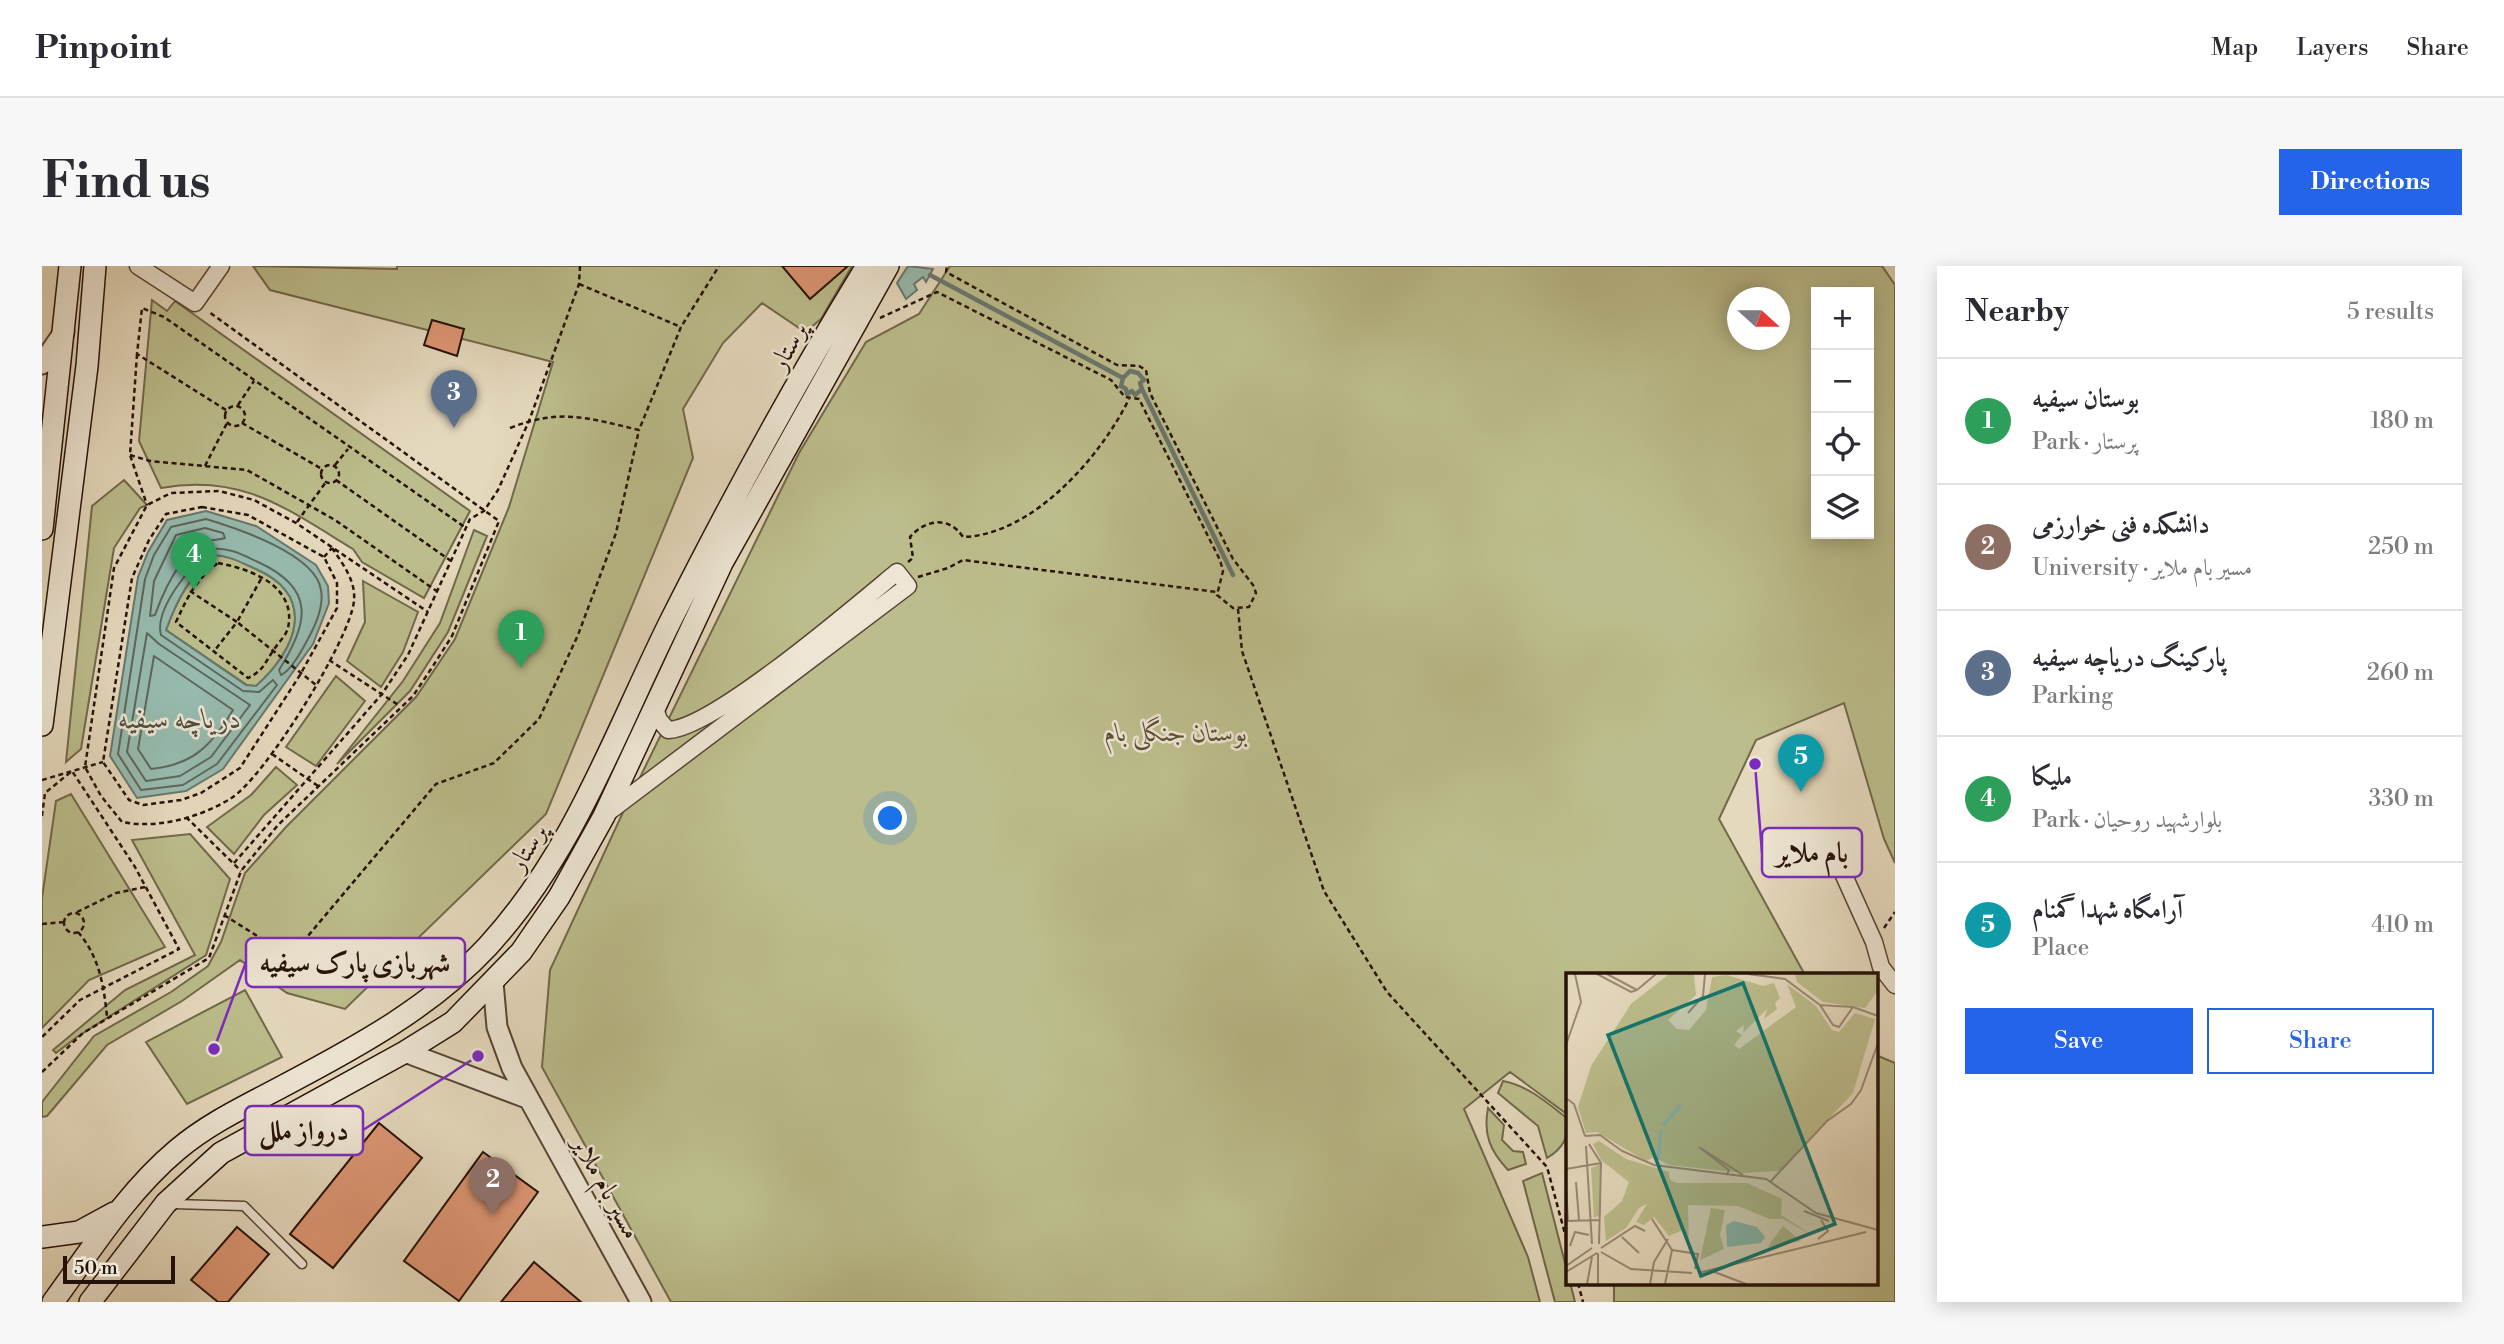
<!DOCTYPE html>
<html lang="en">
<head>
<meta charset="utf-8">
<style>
  body { margin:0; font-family:"Libre Bodoni",Amiri,serif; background:#f7f7f7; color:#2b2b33 }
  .controls { position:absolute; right:21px; top:21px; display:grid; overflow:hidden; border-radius:0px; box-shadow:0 4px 18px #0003 }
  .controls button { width:63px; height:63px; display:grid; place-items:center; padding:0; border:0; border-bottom:2px solid #e1e1e2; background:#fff; color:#2b2b33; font:35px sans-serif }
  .compass { position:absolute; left:1685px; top:21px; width:63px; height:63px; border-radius:50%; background:#fff; box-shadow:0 4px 18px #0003; rotate:111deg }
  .scale { position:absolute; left:21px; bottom:18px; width:112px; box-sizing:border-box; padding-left:7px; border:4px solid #261208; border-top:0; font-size:19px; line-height:24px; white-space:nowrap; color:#261208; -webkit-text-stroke:5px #eee6d4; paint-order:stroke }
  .you { position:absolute; left:849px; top:553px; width:24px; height:24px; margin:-18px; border:5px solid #fff; border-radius:50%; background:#1a73e8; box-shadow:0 0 0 10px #1a73e833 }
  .badge { display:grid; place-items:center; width:46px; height:46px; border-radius:50%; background:#2563eb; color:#fff; font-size:23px; font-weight:700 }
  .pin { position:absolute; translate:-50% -58px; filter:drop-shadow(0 2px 4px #0008) }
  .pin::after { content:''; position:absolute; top:37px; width:24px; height:21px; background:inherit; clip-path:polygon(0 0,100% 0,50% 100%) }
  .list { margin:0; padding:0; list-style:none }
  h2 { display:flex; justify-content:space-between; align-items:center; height:91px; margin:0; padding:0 28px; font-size:30px }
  h2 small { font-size:23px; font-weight:400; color:#7c7c81 }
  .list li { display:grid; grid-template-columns:46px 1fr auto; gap:21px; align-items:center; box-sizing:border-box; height:126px; padding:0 28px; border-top:2px solid #e1e1e2 }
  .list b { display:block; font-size:26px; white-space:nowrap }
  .list p { margin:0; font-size:23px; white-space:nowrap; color:#7c7c81 }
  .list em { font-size:23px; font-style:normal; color:#7c7c81 }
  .actions { display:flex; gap:14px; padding:21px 28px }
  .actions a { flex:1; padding:16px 0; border:2px solid #2563eb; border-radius:0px; text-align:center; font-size:24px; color:#2563eb }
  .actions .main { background:#2563eb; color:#fff }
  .icon { flex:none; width:38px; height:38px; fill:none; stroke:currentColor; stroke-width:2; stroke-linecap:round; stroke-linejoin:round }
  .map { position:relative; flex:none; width:1853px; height:1036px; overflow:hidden; border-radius:0px }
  header { display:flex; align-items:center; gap:42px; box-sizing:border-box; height:98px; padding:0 35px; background:#fff; border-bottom:2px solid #e1e1e2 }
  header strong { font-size:33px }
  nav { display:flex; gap:38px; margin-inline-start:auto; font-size:24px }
  .intro { display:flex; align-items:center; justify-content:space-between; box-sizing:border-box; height:168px; padding:0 42px }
  h1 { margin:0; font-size:49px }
  .button { padding:18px 32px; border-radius:0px; background:#2563eb; color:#fff; font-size:24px; font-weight:700 }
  main { display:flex; gap:42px; padding:0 42px }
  aside { flex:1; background:#fff; border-radius:0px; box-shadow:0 4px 18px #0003 }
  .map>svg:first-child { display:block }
  .green { fill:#bcbd8c; stroke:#71684a; stroke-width:2; fill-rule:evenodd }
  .water { fill:#96baae; stroke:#69776c; stroke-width:2; fill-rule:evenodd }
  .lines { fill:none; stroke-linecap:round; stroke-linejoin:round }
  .shore { stroke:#5e665b; stroke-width:2 }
  .stream { stroke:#69776c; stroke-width:4.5 }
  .building { fill:#dd9674; stroke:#261208; stroke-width:2 }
  .service-casing { stroke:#564435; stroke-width:11 }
  .minor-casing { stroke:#564435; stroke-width:19 }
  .tertiary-casing { stroke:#564435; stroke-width:23 }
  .secondary-casing { stroke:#261208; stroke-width:24 }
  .path { stroke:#261208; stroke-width:2.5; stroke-dasharray:5 3.5; stroke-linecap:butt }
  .service { stroke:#eee6d4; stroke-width:8 }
  .minor { stroke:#eee6d4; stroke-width:16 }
  .tertiary { stroke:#eee6d4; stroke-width:19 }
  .secondary { stroke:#eee6d4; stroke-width:21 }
  .labels { text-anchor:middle; stroke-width:5; stroke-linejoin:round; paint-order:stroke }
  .street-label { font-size:26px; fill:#261208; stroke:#eee6d4 }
  .park-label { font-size:26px; font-style:italic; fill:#5a4e36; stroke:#eee6d4 }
  .water-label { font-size:28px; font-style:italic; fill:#4d4d42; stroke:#eee6d4 }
  .inset-river { fill:none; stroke:#96baae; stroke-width:3.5 }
  .inset-road { fill:none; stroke:#998975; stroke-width:2 }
  .view { fill:#0f766e; fill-opacity:0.15; stroke:#0f766e; stroke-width:3.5 }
  .inset-edge { fill:none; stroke:#261208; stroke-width:3.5 }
  .leader { fill:none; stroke:#7b2cbf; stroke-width:2.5 }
  .callout-dot { fill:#7b2cbf; stroke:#eee6d4; stroke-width:2.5 }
  .callout { fill:#eee6d4; stroke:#7b2cbf; stroke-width:2.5 }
  .callout-label { font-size:28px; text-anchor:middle; font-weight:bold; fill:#261208 }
</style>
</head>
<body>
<header>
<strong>Pinpoint</strong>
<nav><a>Map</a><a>Layers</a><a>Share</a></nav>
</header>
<div class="intro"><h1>Find us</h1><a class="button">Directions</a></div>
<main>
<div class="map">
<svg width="1853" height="1036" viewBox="0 0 1853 1036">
  <rect width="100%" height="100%" fill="#e5d9bd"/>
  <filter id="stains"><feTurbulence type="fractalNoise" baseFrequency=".00286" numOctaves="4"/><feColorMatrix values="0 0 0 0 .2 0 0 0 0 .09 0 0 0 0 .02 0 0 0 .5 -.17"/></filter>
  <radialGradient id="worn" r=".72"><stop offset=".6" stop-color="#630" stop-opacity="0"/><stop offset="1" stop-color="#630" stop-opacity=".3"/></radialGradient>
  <!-- green -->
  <path class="green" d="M211 0 355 3V0H810L779 53 763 66 720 37 681 77 641 143 651 192 504 548 303 743 245 727 198 694 140 735 65 779 5 850 0 851V836L52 770 129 726 166 700 179 676 203 607 244 561 374 431 413 373 467 241 511 96 228 24Z
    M908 0H1840L1853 19V597L1842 573 1802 437 1714 474 1677 553 1763 709H1526V849L1468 806 1422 843 1486 991 1498 1036H629L500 801 508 704 583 542 757 187 824 76 877 48ZM1774 26H1827V268H1774ZM1696 32H1738V74H1696Z
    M110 34 125 45 133 35 428 245 382 332 320 296 311 283C245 243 200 207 119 222L97 175Z
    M82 214 105 239 98 242 72 282 39 483 24 496 50 240Z
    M432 264 445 270 406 366 368 425 295 498 361 415 398 357Z
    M173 289C188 290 200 296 214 303 275 330 256 382 214 420L205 419 124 364C135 334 147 311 173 289Z
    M321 315 376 346 361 386 339 421 305 395 323 356Z
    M294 410 323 435 274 500 244 481Z
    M234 501 255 519 222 549 192 588 165 561 209 529Z
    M29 528 123 681 47 714 0 762V632L14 535Z
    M148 568 188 613 164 689 35 771 14 787 11 784 83 724 153 689 90 574Z
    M203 724 240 791 145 838 104 776Z
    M1834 789 1853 797V1036H1572V1017H1834Z
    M1461 815C1485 819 1507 838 1526 853 1526 871 1522 882 1505 892L1496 860 1456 827Z
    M1446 842 1462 859 1460 874 1471 885 1481 886 1484 898 1466 904C1448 885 1441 868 1446 842Z
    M1500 907 1533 1036H1513L1481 915Z"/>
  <!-- water -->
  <path class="water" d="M866 0 891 3 884 16 881 11 872 18 875 24 864 33 855 17Z
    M164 245 214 260 274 299 286 320 287 337 271 378 181 503 144 525 95 532 68 490 96 311 106 286 125 254ZM173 289C188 290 200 297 214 303 275 330 256 383 214 420L204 419 124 364C135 334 147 310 173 289Z"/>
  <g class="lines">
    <!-- shore -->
    <path class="shore" d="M164 253C194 262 274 288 279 324 282 340 274 358 267 371 261 382 250 404 239 409L237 404C266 357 275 323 216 296 201 289 187 281 170 283 150 297 112 343 119 369L201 425 217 426 231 414 235 419 175 498 141 519 99 524 76 488 103 313 112 289 129 261Z
      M163 262 181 267 183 272C178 274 173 273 167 275 139 285 122 324 113 349L108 350 112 315 134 269Z
      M105 367 117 378 208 439 169 491 138 510 104 515 85 486Z
      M112 390 191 444C170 479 151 499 109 503L96 483Z"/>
    <!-- stream -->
    <path class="stream" d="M888 9 1081 112 1079 120 1084 123 1085 128 1090 125 1093 129 1100 123 1098 117 1102 114 1096 107 1088 105 1081 112
      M1100 123 1191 309"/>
  </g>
  <!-- building -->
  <path class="building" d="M740 0H806L768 33Z
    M390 54 422 63 415 90 382 79Z
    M337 857 380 892 291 1002 248 968Z
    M441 886 496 926 417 1035 362 995Z
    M195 961 227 988 186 1036H176L149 1014Z
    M492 996 539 1036H459Z"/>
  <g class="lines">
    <!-- service casing -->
    <g class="service-casing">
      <path id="service" d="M131 938 202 940 260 998"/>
    </g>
    <!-- minor casing -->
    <g class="minor-casing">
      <path id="minor" d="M96 0 153 37 179 0
        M564 548 866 320 855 306C815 339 671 463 626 464L617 454 612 440
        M1795 594 1832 676 1839 701 1853 719"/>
    </g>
    <!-- tertiary casing -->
    <g class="tertiary-casing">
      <path id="tertiary" d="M0 98 22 66
        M451 716 455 761 470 802 599 1036
        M363 786 485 832"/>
    </g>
    <!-- secondary casing -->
    <g class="secondary-casing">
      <path id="secondary" d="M0 263 28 0
        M0 459 45 100 53 0
        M0 971 37 966 72 947
        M11 1036C49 984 85 926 135 884 168 856 208 838 245 818 317 780 390 740 446 680 532 586 572 469 628 356 689 235 754 115 825 0
        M48 1036 124 937 179 887 363 786 411 756 479 686 517 631 562 550 680 297 846 0"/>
    </g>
    <!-- path -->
    <path class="path" d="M537 18 639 61
      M838 52 895 26 1069 114 1083 131 1097 133 1178 294 1181 305 1175 329 1191 342 1207 341 1214 327 1211 319 1191 293 1108 127 1104 104 1097 100 1075 99 904 6 905 0
      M95 88 88 189 105 239
      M196 139 212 115
      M183 150a10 10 0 1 1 20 0a10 10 0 1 1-20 0Z
      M184 144 95 88 100 42 122 51 424 262
      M200 157 280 203
      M468 162C519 142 546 152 597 164L639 61 677 0
      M88 189 108 195 205 204 293 254 396 326
      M279 208a9 9 0 1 1 18 0a9 9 0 1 1-18 0Z
      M293 199 306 183
      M163 200 185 157
      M294 214 409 295
      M160 241 206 249 282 291 295 317V342L258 409 198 502 159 527 139 534 101 539 87 534 61 496 90 312 107 274 124 248Z
      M255 256 284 216
      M290 282C301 298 314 315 312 335 308 374 222 513 188 533 156 552 116 563 80 556L59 530 43 501 72 302 105 239 129 227 177 225 212 234 254 257 386 346
      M282 291 290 282
      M866 296 871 292 868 271C884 253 907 250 921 271 990 269 1058 192 1087 133
      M176 297C209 303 255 320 246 362 244 370 235 378 231 385 222 398 221 405 206 412L134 356C145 332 154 313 176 297Z
      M876 311 906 302 921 294 1175 326
      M219 313 195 356 274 419
      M148 325 195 356 173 384
      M1196 343 1200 385 1282 625 1345 726 1505 901 1526 979
      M287 394 358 440
      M230 488 276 520
      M0 514 61 496
      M0 550 3 527 30 505 93 601 137 683 38 734 0 771
      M144 551 199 605
      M192 597 340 428 366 389 428 253 442 245 456 224 487 155 537 18 538 0
      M35 646 74 627 103 621
      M22 657a10 10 0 1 1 20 0a10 10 0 1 1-20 0Z
      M182 649 247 690
      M0 658 22 656
      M1842 662 1853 646
      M36 666C57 690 62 720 65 751
      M228 715 394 518 452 497 497 453 536 369 574 267 597 164
      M0 806 41 767 167 692 199 605 236 559 371 430 391 400 410 370 457 255 167 46
      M1536 1017 1541 1036"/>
    <!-- service -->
    <use href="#service" class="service"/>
    <!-- minor -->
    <use href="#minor" class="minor"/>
    <!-- tertiary -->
    <use href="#tertiary" class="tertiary"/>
    <!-- secondary -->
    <use href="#secondary" class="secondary"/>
  </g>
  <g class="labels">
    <!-- street labels -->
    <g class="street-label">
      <text transform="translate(746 80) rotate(-61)" y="9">پرستار</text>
      <text transform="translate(485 581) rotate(-58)" y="9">پرستار</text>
      <text transform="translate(565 921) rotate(61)" y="9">مسیر بام ملایر</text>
    </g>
    <!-- park labels -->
    <g class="park-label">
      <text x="1134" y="475">بوستان جنگلی بام</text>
    </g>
    <!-- water labels -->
    <g class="water-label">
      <text x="138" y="462">دریاچه سیفیه</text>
    </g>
  </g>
  <!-- overview -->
  <g transform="translate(1524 707)">
    <rect width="312" height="312" fill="#e5d9bd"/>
    <path d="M103 1H128L130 22 102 47 111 56 123 57 140 37 146 4 161 2 197 13 208 10 214 25 209 30 211 36 198 46 201 36 177 60 178 52 170 58 176 62 168 72 173 76 230 34 221 11 250 33 266 57 273 59 289 40 309 46 287 120 214 198 176 200 103 192 88 184 80 188 31 159 20 160 12 134 25 93 65 31ZM229 1H311V19L299 35 257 29 231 9ZM33 168 60 186 103 199 104 207 111 210H181L216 226 215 242 246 262 217 246H204L172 233 122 232 123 277 117 257 103 263 88 244 78 252 70 249 81 231 73 235 60 255 40 268 38 244 56 228 63 209 35 187 27 171ZM34 191 35 241 28 245 25 195ZM145 235 159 237 154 262 158 276 134 287ZM217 253 235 268 204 274 202 273Z" fill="#bcbd8c"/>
    <path d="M168 248 191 254 199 264 195 270 161 274 160 252Z" fill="#96baae"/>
    <path class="inset-river" d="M97 152 115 132M92 187 95 157"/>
    <path class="inset-road" d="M31 1 65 19 71 17M41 1 71 17M182 1 219 6 254 32M71 17 90 1M287 34 273 54 267 52 254 32 287 34 312 43M122 40 137 23 139 1M0 72 15 29 9 1M0 125 8 131 19 163M19 163 34 162 56 178 88 192 200 206 250 240 312 257M23 171 35 190 33 271M20 173 26 271M0 196 35 190M161 201 163 197 133 174 177 202M205 208 261 148 285 131 295 117 312 70M10 209 13 247M0 213 2 248M238 238 263 248M86 246 106 277 99 311M0 248 34 247M56 264 73 280M252 266 262 258 255 247M4 273 9 259 23 262M35 275 69 253 79 258M106 277 132 281 129 296M35 279 65 296 126 300M0 293 26 275M146 298 180 311M0 299 31 280M132 300 300 259M21 311 26 284M32 311V280M84 311 88 289 102 266"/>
    <path class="view" d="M177 10 269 251 135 303 42 62Z"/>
    <rect width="312" height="312" class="inset-edge"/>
  </g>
  <!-- callouts -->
  <path class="leader" d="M1713 498L1720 587M172 783L204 696M436 790L321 864"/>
  <g class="callout-dot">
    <circle cx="1713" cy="498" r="7"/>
    <circle cx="172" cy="783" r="7"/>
    <circle cx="436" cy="790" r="7"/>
  </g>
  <g class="callout">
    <rect x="1720" y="562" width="100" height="49" rx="7"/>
    <rect x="204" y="672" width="219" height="49" rx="7"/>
    <rect x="203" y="840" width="118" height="49" rx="7"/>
  </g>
  <g class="callout-label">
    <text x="1770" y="596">بام ملایر</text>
    <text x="313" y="706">شهربازی پارک سیفیه</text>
    <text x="262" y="874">درواز ملل</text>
  </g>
  <rect width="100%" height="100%" filter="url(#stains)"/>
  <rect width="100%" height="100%" fill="url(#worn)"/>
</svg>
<div class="controls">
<button>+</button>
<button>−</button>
<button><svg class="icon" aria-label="locate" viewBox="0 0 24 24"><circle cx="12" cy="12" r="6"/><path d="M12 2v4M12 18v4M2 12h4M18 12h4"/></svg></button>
<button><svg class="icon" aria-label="layers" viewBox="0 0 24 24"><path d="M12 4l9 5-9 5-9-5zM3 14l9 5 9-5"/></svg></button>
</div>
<svg class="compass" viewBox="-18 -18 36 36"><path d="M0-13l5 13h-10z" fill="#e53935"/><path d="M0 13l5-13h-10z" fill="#7c7c81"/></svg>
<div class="scale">50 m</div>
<div class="you"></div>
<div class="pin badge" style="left:479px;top:402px;background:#2e9e5b">1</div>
<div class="pin badge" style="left:451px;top:949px;background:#8d6e63">2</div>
<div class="pin badge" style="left:412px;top:162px;background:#5c6f8a">3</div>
<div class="pin badge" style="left:152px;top:324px;background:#2e9e5b">4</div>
<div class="pin badge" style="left:1759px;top:526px;background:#0f9aa8">5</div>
</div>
<aside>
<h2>Nearby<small>5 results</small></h2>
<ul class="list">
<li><span class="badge" style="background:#2e9e5b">1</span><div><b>بوستان سیفیه</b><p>Park · پرستار</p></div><em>180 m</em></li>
<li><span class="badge" style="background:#8d6e63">2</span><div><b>دانشکده فنی خوارزمی</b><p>University · مسیر بام ملایر</p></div><em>250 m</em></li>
<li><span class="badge" style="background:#5c6f8a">3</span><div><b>پارکینگ دریاچه سیفیه</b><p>Parking</p></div><em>260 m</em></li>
<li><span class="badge" style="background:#2e9e5b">4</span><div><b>ملیکا</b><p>Park · بلوارشهید روحیان</p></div><em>330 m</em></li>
<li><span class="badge" style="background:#0f9aa8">5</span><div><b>آرامگاه شهدا گمنام</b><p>Place</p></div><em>410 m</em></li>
</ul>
<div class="actions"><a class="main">Save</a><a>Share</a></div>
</aside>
</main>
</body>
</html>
